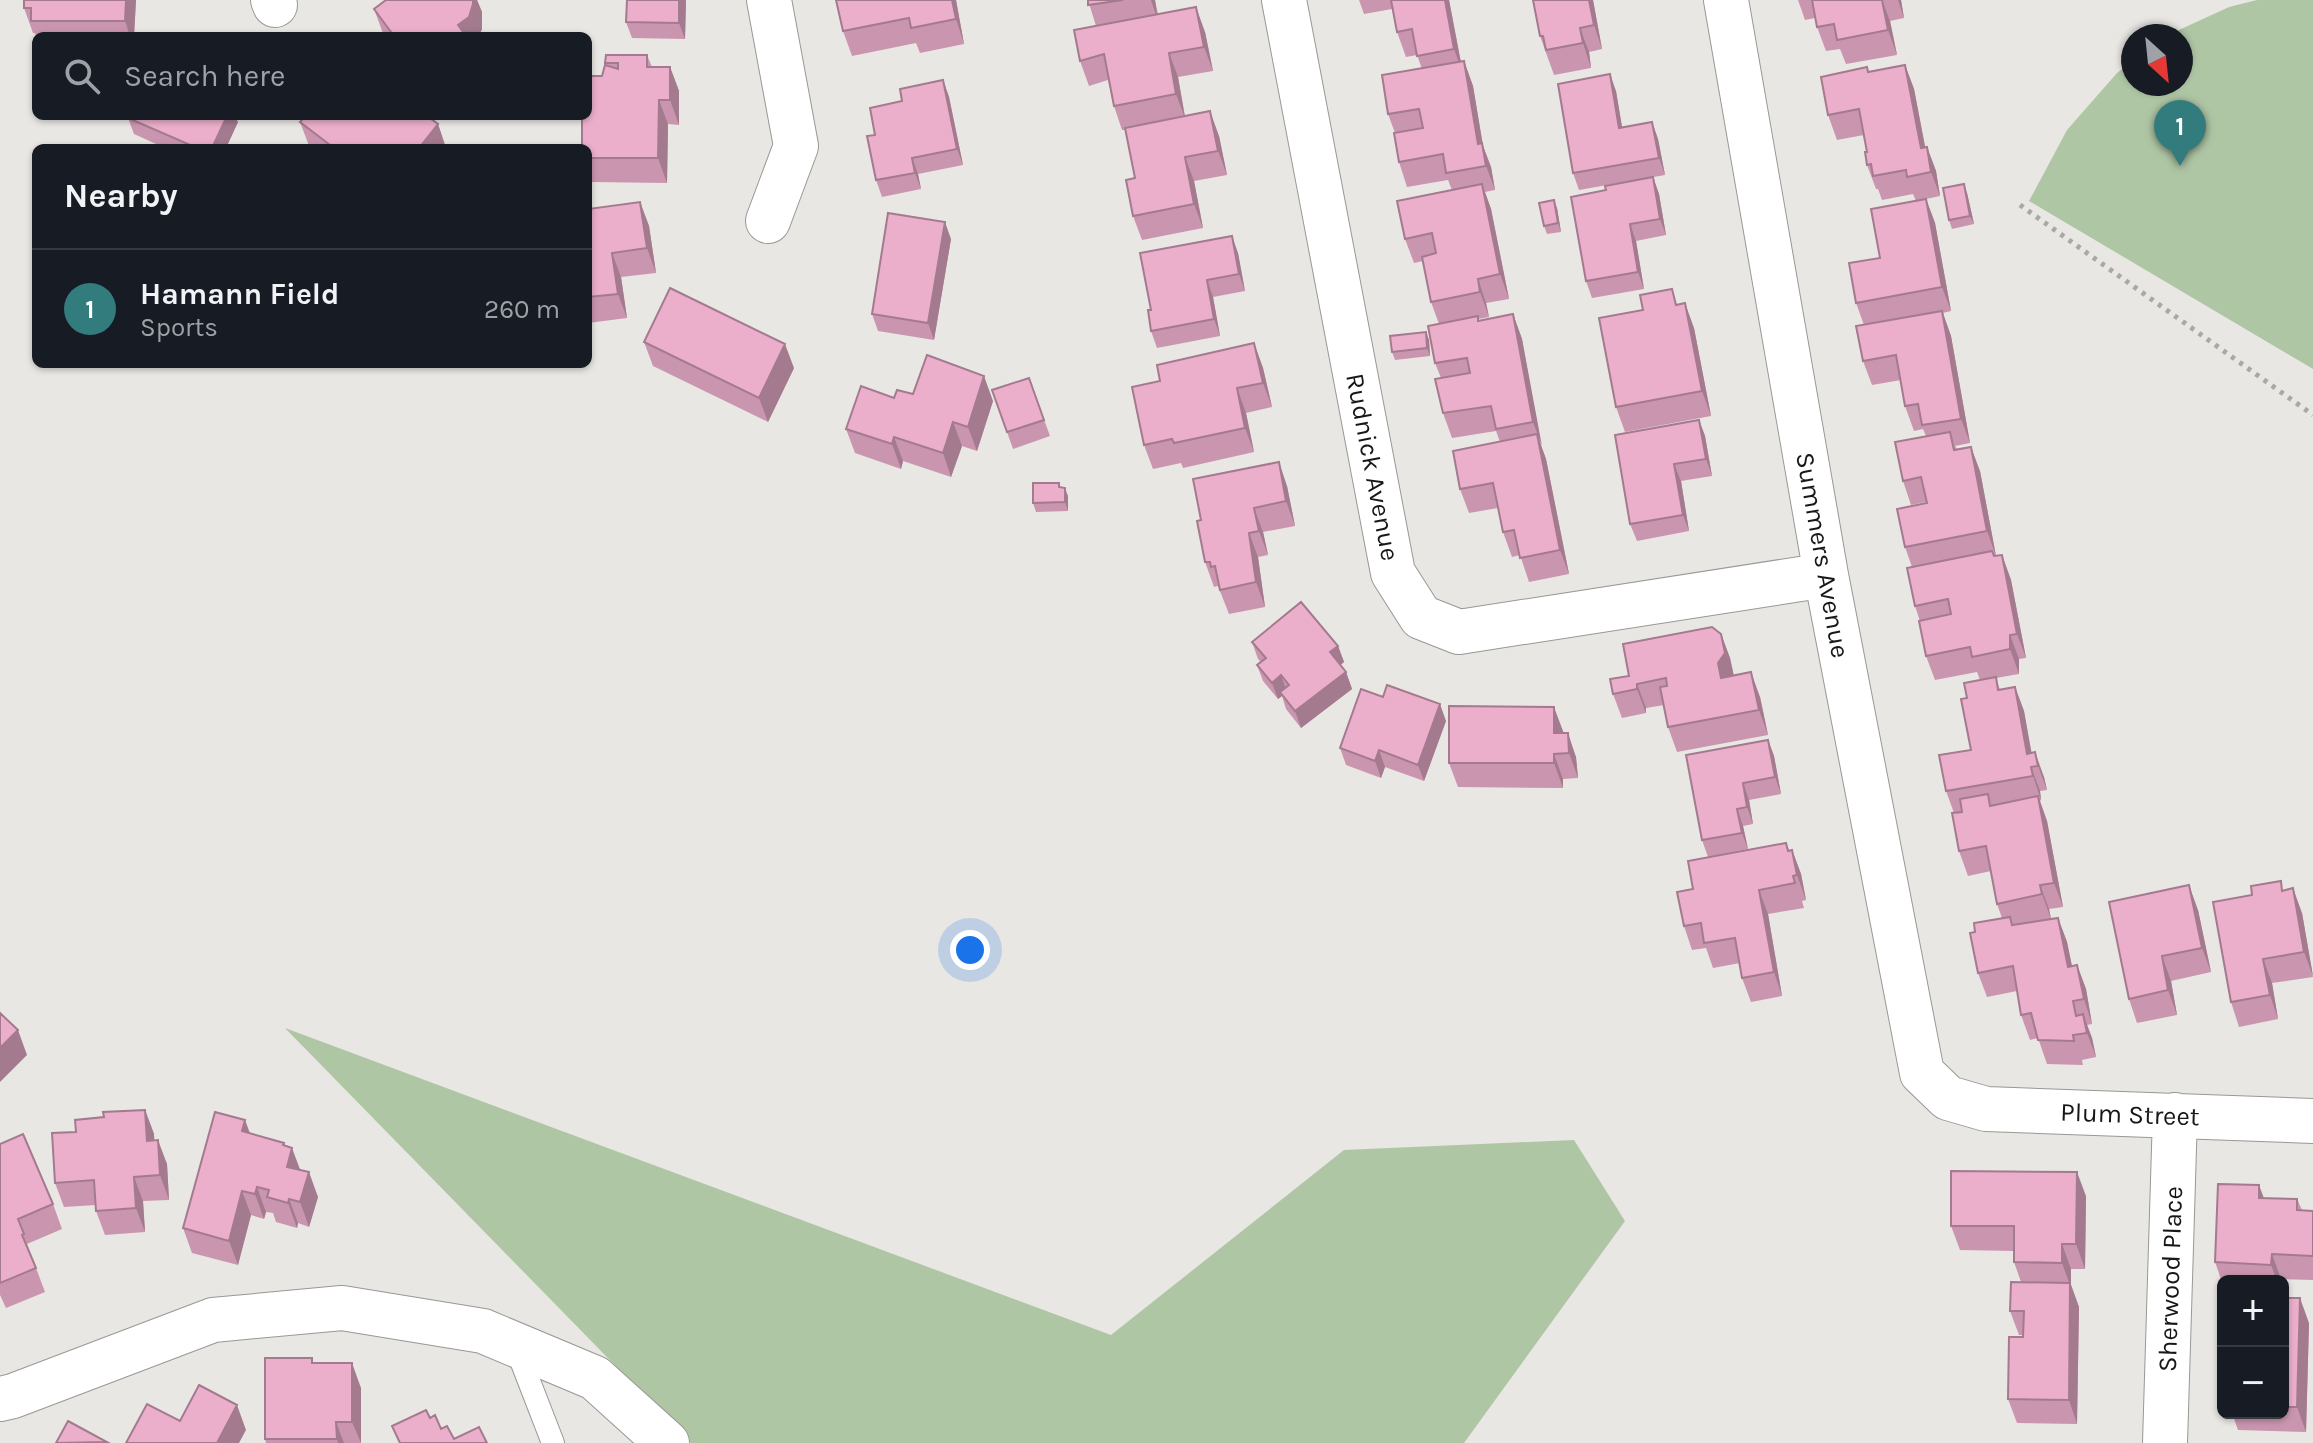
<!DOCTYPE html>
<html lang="en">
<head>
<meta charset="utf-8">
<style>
  body { margin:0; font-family:Karla,sans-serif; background:#242831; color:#f1f3f6 }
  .controls { position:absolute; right:24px; bottom:24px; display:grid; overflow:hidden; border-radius:12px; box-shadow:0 2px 6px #0004 }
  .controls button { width:72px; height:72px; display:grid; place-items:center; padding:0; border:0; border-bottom:2px solid #363941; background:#171b24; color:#f1f3f6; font:40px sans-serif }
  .compass { position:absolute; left:2121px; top:24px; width:72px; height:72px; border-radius:50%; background:#171b24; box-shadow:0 2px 6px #0004; rotate:153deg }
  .you { position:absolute; left:970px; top:950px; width:28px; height:28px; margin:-20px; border:6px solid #fff; border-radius:50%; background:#1a73e8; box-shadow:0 0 0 12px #1a73e833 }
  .badge { display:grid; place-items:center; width:52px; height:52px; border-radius:50%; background:#327c7e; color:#fff; font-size:26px; font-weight:700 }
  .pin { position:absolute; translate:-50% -66px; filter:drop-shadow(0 2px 4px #0008) }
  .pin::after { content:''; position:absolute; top:42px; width:28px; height:24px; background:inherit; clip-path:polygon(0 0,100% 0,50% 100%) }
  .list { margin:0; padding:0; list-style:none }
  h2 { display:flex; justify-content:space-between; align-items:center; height:104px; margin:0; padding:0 32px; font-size:34px }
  h2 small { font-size:26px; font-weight:400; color:#9ea1a6 }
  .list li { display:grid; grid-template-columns:52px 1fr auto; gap:24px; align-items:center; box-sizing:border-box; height:120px; padding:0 32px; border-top:2px solid #363941 }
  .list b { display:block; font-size:30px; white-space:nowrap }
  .list p { margin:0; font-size:26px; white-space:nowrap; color:#9ea1a6 }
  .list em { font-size:26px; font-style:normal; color:#9ea1a6 }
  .icon { flex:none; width:44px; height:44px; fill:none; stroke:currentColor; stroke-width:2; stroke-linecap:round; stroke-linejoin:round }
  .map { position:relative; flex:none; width:2313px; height:1443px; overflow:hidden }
  .search { position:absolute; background:#171b24; box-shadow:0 2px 6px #0004; left:32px; top:32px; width:560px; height:88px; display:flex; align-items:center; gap:20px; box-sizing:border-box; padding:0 28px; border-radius:12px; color:#9ea1a6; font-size:30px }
  .panel { position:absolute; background:#171b24; box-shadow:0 2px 6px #0004; left:32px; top:144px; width:560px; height:224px; border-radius:12px }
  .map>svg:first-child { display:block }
  .green { fill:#afc6a5 }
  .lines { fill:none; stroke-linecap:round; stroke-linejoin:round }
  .service-casing { stroke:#9a9794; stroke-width:24 }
  .minor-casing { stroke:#9a9794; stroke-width:46 }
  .path { stroke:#aaa8a5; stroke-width:5; stroke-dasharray:4 6; stroke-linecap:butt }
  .service { stroke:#fff; stroke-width:22 }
  .minor { stroke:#fff; stroke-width:44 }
  .wall { fill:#ca96af }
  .shaded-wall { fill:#a47a8e }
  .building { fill:#ebafcb; stroke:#a47a8e; stroke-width:2 }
  .labels { text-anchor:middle; stroke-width:6; stroke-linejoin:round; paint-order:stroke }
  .street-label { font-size:26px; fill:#181716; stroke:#fff }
</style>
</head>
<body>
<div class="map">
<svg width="2313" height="1443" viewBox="0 0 2313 1443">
  <rect width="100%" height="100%" fill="#e9e7e3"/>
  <!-- green -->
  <path class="green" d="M2257 0H2313V369L2029 201 2067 130 2117 73 2133 61V84H2181V36H2166L2229 7Z
    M285 1028 1111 1335 1344 1150 1574 1140 1625 1221 1464 1443H691Z"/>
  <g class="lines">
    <!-- service casing -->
    <g class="service-casing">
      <path id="service" d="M515 1345 553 1443"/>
    </g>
    <!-- minor casing -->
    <g class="minor-casing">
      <path id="minor" d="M273 0 275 5
        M1284 0 1393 573 1421 617 1459 632 1826 575
        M1726 0 1826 575 1922 1073 1948 1098 1986 1109 2313 1121
        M768 221 796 146 769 0
        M0 1399 13 1396 213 1320 342 1308 483 1331 595 1378 667 1443
        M2165 1443 2175 1115"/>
    </g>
    <!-- path -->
    <path class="path" d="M2020 205 2313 415"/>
    <!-- service -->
    <use href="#service" class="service"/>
    <!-- minor -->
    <use href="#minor" class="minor"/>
  </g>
  <!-- wall -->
  <path class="wall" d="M136 0 134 36H36L35 33H33L24 8Z
    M477 0 482 12V29L479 36H384L374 9Z
    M627 0H686L685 39 632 38 626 22Z
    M836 0H956L964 44 920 53 916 43 852 56 843 31Z
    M1088 0H1155L1158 14 1205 32 1213 71 1178 77 1185 116 1219 136 1227 175 1194 181 1203 228 1142 240 1133 216 1135 178 1125 130H1122L1114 106 1108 80 1089 86 1080 61 1096 26Z
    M1359 0H1449L1461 62 1464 61 1473 86 1483 146 1491 167 1495 190 1485 192 1491 209 1509 299 1486 303 1489 317 1478 319 1479 321 1513 314 1522 339 1541 446 1546 459 1569 574 1529 582 1520 555 1512 557 1503 532 1498 508 1469 513 1460 489 1500 442 1496 431 1452 438 1443 413 1441 378 1435 363 1439 324 1431 302 1423 261 1414 263 1405 239 1452 190 1448 180 1407 187 1399 162 1395 133 1388 114 1422 69 1417 55 1406 57 1397 32 1392 9 1364 14Z
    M1533 0H1594H1593L1602 49 1589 52 1591 68 1554 75 1540 36Z
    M1798 0H1901L1904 18 1890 21 1897 55 1846 64 1840 49 1826 51 1817 27 1815 18 1805 20Z
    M647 55 652 67H670L679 91V125L668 124 667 183 591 182 588 175V148L602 76 606 66 605 63Z
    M1905 65 1914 89 1925 147H1927L1936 171 1940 196 1926 199 1935 223 1951 311 1943 313 1951 336 1970 443 1955 446 1957 449 1980 471 1996 556 2002 555 2011 580 2026 658 2019 659V674L1996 678 2000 690 2015 687 2024 711 2031 753 2044 777 2047 790 2040 791 2041 800 2040 801 2047 821 2063 907 2049 909 2051 919 2058 918 2067 942 2072 966 2077 965 2086 989 2092 1024 2087 1025 2092 1038 2096 1057 2082 1060 2083 1065 2047 1064 2038 1038 2030 1040 2021 1015 2017 991 1987 997 1978 973 1975 932 2002 918 1997 904 1991 871 1968 876 1959 851 1954 813 1946 791 1971 750 1967 698 1980 680 1977 672 1935 680 1926 656 1920 621 1915 606 1912 567 1905 547 1927 503 1926 502 1911 505 1903 481 1926 436 1923 429 1914 431 1905 406 1901 380 1872 385 1863 361 1864 325 1856 303 1880 258 1916 201 1913 194 1882 200 1878 189H1876L1867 165V152L1864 135 1837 140 1828 115 1868 72Z
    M943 80 949 97 963 165 918 174 921 189 882 197 876 180 875 135 902 101Z
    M1616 91 1622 127 1652 122 1658 139 1665 175 1579 190 1573 173Z
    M128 118 238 122 226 148H165L134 134Z
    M300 122 438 124 446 148H311L309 146Z
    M1653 177 1659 194 1666 235 1636 241 1644 289 1592 298 1586 281 1606 190Z
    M1967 193 1974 224 1952 229 1949 220Z
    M640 202 649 226 656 273 621 277 627 318 588 323V209Z
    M1557 208 1561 232 1547 234 1544 226Z
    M951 239 934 340 878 331 872 314Z
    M1238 253 1245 291 1213 297 1220 336 1157 348 1151 331V310Z
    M1678 305 1694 328 1711 416 1625 432 1616 407Z
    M1426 332 1429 340 1430 356 1395 360 1392 352Z
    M644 342 794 368 768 422 653 366Z
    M1254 343 1263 368 1272 407 1246 413 1254 452 1183 468 1181 463 1153 469 1144 445 1160 381Z
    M1029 378 1050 436 1013 449 992 390Z
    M913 394 993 401 977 451 962 446 951 477 903 461 901 469 855 453 846 429 894 398Z
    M1699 420 1705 436 1712 476 1681 481 1689 531 1637 541 1630 524Z
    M1287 486 1295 526 1263 532 1268 555 1258 557 1265 607 1229 614 1218 586 1214 587 1205 562 1201 520Z
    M1061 488 1068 496V511L1036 512 1033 503Z
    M1721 634 1730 658 1734 676 1760 697 1768 735 1677 752 1668 727 1664 705 1646 708V713L1622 718 1613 694 1629 676Z
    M1252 642 1338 646 1344 662 1340 665 1346 672 1352 689 1301 728 1286 709 1282 696 1278 699 1263 681 1257 665 1261 662 1258 659Z
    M1446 721 1424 781 1385 767 1381 778 1346 765 1340 748Z
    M1563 731 1576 757 1578 778 1563 779V788L1458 787 1449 763Z
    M1768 740 1774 756 1781 794 1749 800 1753 824 1743 826 1748 849 1708 857 1702 840Z
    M1786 843 1789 850H1792L1801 874 1806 900 1802 901 1804 908 1768 914 1782 996 1751 1002 1742 978 1740 963 1713 968 1706 948 1692 950 1684 926 1693 889Z
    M2284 890 2302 913 2313 977 2272 983 2278 1019 2239 1027 2231 1002Z
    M2198 910 2211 972 2171 981 2177 1015 2137 1023 2129 999Z
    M145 1110 154 1134V1140L167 1164 169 1200 143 1201 145 1232 105 1235 96 1211V1205L64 1207 55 1183 76 1132 104 1117Z
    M245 1120 249 1133 285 1146 318 1197 309 1227 298 1223 297 1228 276 1222 273 1213 266 1212 264 1219 251 1215 238 1265 192 1253 183 1228Z
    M0 1144 53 1204 62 1229 27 1244 45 1292 6 1308 0 1295Z
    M2086 1196 2085 1269H2071V1285L2079 1307 2077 1424 2017 1423 2008 1399 2023 1337V1335H2019L2010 1311 2021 1282 2014 1262V1251L1960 1250 1951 1226Z
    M2264 1198 2297 1199 2302 1210 2313 1211V1280L2281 1279V1281H2223V1285L2215 1262Z
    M2283 1298 2309 1323 2306 1432 2238 1430 2232 1413H2283Z
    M314 1363 361 1388V1443H266L265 1439Z"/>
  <!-- shaded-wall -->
  <path class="shaded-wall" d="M126 0H136L134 36H130L125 21Z
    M473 0H477L482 12V29L479 36H462L458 25Z
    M679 0H686L685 39 679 23Z
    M952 0H956L964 44 956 19Z
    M1151 0H1155L1158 21Z
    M1445 0H1449L1463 74 1454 49Z
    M1589 0H1593L1602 49 1594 25Z
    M1882 0 1890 21 1897 55 1888 30Z
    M1898 0H1901L1904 18Z
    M1196 7 1205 32 1213 71 1204 47Z
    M1580 28 1589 52 1591 68 1583 43Z
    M1169 53 1178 77 1185 118 1176 94Z
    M1464 61 1473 86 1483 146 1491 167 1495 190 1478 144Z
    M1905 65 1914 89 1930 172 1921 148Z
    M670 67 679 91V125L670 100Z
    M1610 74 1616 91 1625 145 1619 128Z
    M943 80 949 97 963 165 957 149Z
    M659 100 668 124 667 183 658 158Z
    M1210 111 1219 136 1227 175 1218 151Z
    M227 116H235L238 122 226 148H212Z
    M1652 122 1658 139 1665 175 1659 158Z
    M438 124 446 148H419Z
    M1927 147 1936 171 1940 196 1931 172Z
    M1185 157 1194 181 1203 228 1194 204Z
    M912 158 918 174 921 189 915 173Z
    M1653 177 1659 194 1666 235 1660 219Z
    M1482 184 1491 209 1509 299 1500 274Z
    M1964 184 1967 193 1974 224 1970 216Z
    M1926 199 1935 223 1951 311 1942 287Z
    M1554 200 1557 208 1561 232 1558 223Z
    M640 202 649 226 656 273 647 248Z
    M945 222 951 239 934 340 928 323Z
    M1630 224 1636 241 1644 289 1638 272Z
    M1232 236 1238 253 1245 291 1239 274Z
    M612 253 621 277 627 318 618 294Z
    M1478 279 1486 303 1489 317 1480 292Z
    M1207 280 1213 297 1220 336 1214 319Z
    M1685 303 1694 328 1711 416 1702 391Z
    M1942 311 1951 336 1970 443 1961 419Z
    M1513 314 1522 339 1542 446 1533 422Z
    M1426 332 1429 340 1430 356 1427 348Z
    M1254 343 1263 368 1272 407 1263 383Z
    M785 344 794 368 768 422 759 398Z
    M984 376 993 401 977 451 968 427Z
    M1237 388 1246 413 1254 452 1245 428Z
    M1699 420 1705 436 1712 476 1706 459Z
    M953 422 962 446 951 477 943 453Z
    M1537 434 1546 459 1569 574 1560 550Z
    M894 437 903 461 901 469 892 444Z
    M1971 447 1980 471 1996 556 1987 531Z
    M1279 462 1287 486 1295 526 1286 501Z
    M1674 464 1681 481 1689 531 1683 515Z
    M1065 488 1068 496V511L1065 502Z
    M1254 508 1263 532 1268 555 1259 531Z
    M1249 533 1258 557 1265 607 1256 582Z
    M2002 555 2011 580 2026 658 2017 634Z
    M1721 634 1730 658 1734 677 1721 678 1718 663Z
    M2010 635 2019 659V674L2010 649Z
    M1338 646 1344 662 1336 669 1330 652Z
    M1346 672 1352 689 1301 728 1295 711Z
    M1751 672 1760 697 1768 735 1759 710Z
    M1281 675 1287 692H1280L1282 696 1278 699 1272 683Z
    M1637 684 1646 708V713L1637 689Z
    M2015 687 2024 711 2034 766 2027 754Z
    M1440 704 1446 721 1424 781 1418 765Z
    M1554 707 1563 731V754L1554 733Z
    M1568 733 1576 757 1578 778 1569 753Z
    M1768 740 1774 756 1781 794 1775 777Z
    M1379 750 1385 767 1381 778 1375 761Z
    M2035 752 2044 777 2047 790 2038 766Z
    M1554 754 1563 779V788L1554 763Z
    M2031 767 2040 791 2041 800 2033 776Z
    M1743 783 1749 800 1753 824 1747 807Z
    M2038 796 2047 821 2063 907 2054 883Z
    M1737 809 1743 826 1748 849 1742 833Z
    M1792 850 1801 874 1806 900 1797 875Z
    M2040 885 2049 909 2051 919 2042 894Z
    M2189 885 2198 910 2211 972 2202 948Z
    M2293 888 2302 913 2313 976 2304 952Z
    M1759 890 1768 914 1782 996 1774 972Z
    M2058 918 2067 942 2077 991 2068 967Z
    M2162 956 2171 981 2177 1015 2168 990Z
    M2263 959 2272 983 2278 1019 2270 995Z
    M2077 965 2086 989 2092 1024 2084 999Z
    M2083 1014 2092 1038 2096 1057 2087 1033Z
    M18 1030 27 1055 0 1082V1048Z
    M145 1110 154 1134 156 1165 147 1141Z
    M245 1120 254 1144 242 1131Z
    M158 1140 167 1164 169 1200 160 1175Z
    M284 1143 290 1157 292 1148 301 1172 287 1167 283 1145Z
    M309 1172 318 1197 309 1227 300 1202Z
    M2077 1172 2086 1196 2085 1269 2076 1244Z
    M134 1177 143 1201 145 1232 136 1208Z
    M2259 1185 2268 1209 2259 1198Z
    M257 1187 266 1212 264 1219 255 1194Z
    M242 1191 251 1215 238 1265 229 1241Z
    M289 1199 298 1223 297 1228 288 1203Z
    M2062 1244 2071 1269V1285L2079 1307 2077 1424 2069 1400 2070 1285 2062 1263Z
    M2272 1254 2281 1279V1281H2277L2271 1265Z
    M2300 1298 2309 1323 2306 1432 2297 1407Z
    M352 1363 361 1388V1443L352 1422Z
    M237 1405 246 1430 239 1443H217Z
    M336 1422 344 1443H338L337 1439Z"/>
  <!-- building -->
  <path class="building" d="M24 0H126L125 21H31V8H24Z
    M386 0H473V4L469 17 458 25 466 36H394L374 9Z
    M627 0H679V23L626 22Z
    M836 0H952L956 19 911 28 909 18 843 31Z
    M1088 0H1123L1088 5Z
    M1391 0H1445L1454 49 1417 56 1412 29 1397 32Z
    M1533 0H1589L1594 25 1580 28 1583 43 1546 50 1543 36H1540Z
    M1812 0H1882L1888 30 1837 40 1834 24 1817 27Z
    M1196 7 1204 47 1169 53 1176 94 1114 106 1104 54 1080 61 1074 30Z
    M606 55H647V67H670V100H659L658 158H588V148H582V116H588V76H602L605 65 618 69V63H605Z
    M1464 61 1478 144 1482 143 1486 166 1446 173 1443 154 1399 162 1394 133 1423 128 1419 109 1388 114 1382 75Z
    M1905 65 1921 148 1927 147 1931 172 1907 177 1906 170 1873 176 1871 164 1867 165 1865 152H1867L1859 109 1828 115 1821 77 1867 67 1868 72Z
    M1610 74 1619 128 1652 122 1659 158 1573 173 1558 84Z
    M943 80 957 149 912 158 915 173 876 180 867 136 875 135 870 108 902 101 900 89Z
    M1210 111 1218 151 1185 157 1194 204 1133 216 1126 180 1135 178 1125 128Z
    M129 116H227L212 148H197L128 118Z
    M305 116H427L438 124 419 148H375L372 146 370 148H334L300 122Z
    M1653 177 1660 219 1630 224 1638 272 1586 281 1571 197 1606 190 1605 186Z
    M1482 184 1500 274 1478 279 1480 292 1431 302 1422 257 1436 253 1432 233 1405 239 1397 201Z
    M1964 184 1970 216 1949 220 1943 188Z
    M1926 199 1942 287 1856 303 1849 263 1880 258 1871 209Z
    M1554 200 1558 223 1544 226 1539 203Z
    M640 202 647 248 612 253 618 294 588 297V209Z
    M888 213 945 222 928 323 872 314Z
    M1232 236 1239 274 1207 280 1214 319 1151 331 1148 310H1151L1140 253Z
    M670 288 785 344 759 398 644 342Z
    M1672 289 1676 305 1685 303 1702 391 1616 407 1599 318 1643 310 1640 295Z
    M1942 311 1961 419 1922 425 1918 404 1905 406 1896 355 1863 361 1856 326Z
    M1513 314 1533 422 1496 429 1491 406 1443 413 1435 379 1470 373 1467 358 1435 363 1428 326 1478 316V321Z
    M1426 332 1427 348 1392 352 1390 336Z
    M1254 343 1263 383 1237 388 1245 428 1174 443 1172 439 1144 445 1132 387 1160 381 1157 365Z
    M927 355 984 376 968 427 953 422 943 453 894 437 892 444 846 429 861 386 894 398 897 390 913 394Z
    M1029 378 1044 420 1007 432 992 390Z
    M1699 420 1706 459 1674 464 1683 515 1630 524 1615 435Z
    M1950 432 1954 450 1971 447 1987 531 1905 547 1897 509 1927 503 1921 477 1903 481 1895 442Z
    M1537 434 1560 550 1520 558 1514 530 1503 532 1493 483 1460 489 1453 451Z
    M1279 462 1286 501 1254 508 1259 531 1249 533 1256 582 1220 590 1215 566 1211 567 1210 562H1205L1197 521 1201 520 1193 479Z
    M1033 483H1059V487L1065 488V502L1033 503Z
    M1992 551 1994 556 2002 555 2017 634 2010 635V649L1972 657 1970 647 1926 656 1919 621 1951 614 1948 599 1915 606 1907 568Z
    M1301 602 1338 646 1330 652 1346 672 1295 711 1280 692 1289 685 1281 675 1272 683 1257 665 1266 658 1252 642Z
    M1712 627 1721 634 1725 653 1718 663 1721 678 1751 672 1759 710 1668 727 1660 687 1667 686 1666 678 1637 684V689L1613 694 1610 679 1629 676 1623 644Z
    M1996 677 1998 690 2015 687 2027 754 2035 752 2038 766 2031 767 2033 776 1946 791 1939 755 1971 750 1961 699 1967 698 1964 683Z
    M1387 685 1440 704 1418 765 1379 750 1375 761 1340 748 1361 689 1383 697Z
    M1449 706 1554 707V733H1568L1569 753 1554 754V763H1449Z
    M1768 740 1775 777 1743 783 1747 807 1737 809 1742 833 1702 840 1686 755Z
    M1988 794 1990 806 2038 796 2054 883 2040 885 2042 894 1997 904 1986 846 1959 851 1952 813 1962 812 1960 799Z
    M1786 843 1788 851 1792 850 1797 875 1793 876 1795 883 1759 890 1774 972 1742 978 1735 938 1704 943 1701 923 1684 926 1677 892 1693 889 1688 861Z
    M2281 881 2282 891 2293 888 2304 952 2263 959 2270 995 2231 1002 2213 902 2252 895 2251 886Z
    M2189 885 2202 948 2162 956 2168 990 2129 999 2109 902Z
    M2010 917 2012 925 2058 918 2068 967 2077 965 2084 999 2073 1001 2076 1016 2083 1014 2087 1033 2073 1035 2074 1041 2038 1040 2031 1013 2021 1015 2013 966 1978 973 1970 933 1975 932 1974 923Z
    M0 1013 18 1030 0 1048Z
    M145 1110 147 1141 158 1140 160 1175 134 1177 136 1208 96 1211 94 1180 55 1183 52 1133 76 1132 75 1120 104 1117 103 1112Z
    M215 1112 245 1120 242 1131 284 1143 283 1145 292 1148 287 1167 309 1172 300 1202 289 1199 288 1203 267 1197 269 1190 257 1187 255 1194 242 1191 229 1241 183 1228Z
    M23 1134 53 1204 18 1219 24 1234 22 1235 36 1268 0 1283V1144Z
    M1951 1171 2077 1172 2076 1244H2062V1263L2014 1262V1226H1951Z
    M2218 1184 2259 1185V1198L2297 1199V1210L2313 1211V1256L2272 1254 2271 1265 2215 1262Z
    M2011 1282 2070 1283 2069 1400 2008 1399 2009 1337H2023L2024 1311H2010Z
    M2283 1298H2300L2297 1407H2283Z
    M265 1358H312V1363H352V1422H336L337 1439H265Z
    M199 1385 237 1405 217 1443H126L147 1404 180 1421Z
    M426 1410 430 1418 435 1415 441 1429 447 1426 454 1439 479 1427 487 1443H400L392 1426Z
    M68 1421 107 1442 56 1443Z"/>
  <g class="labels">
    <!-- street labels -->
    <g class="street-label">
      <text transform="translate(1373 467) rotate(79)" y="9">Rudnick Avenue</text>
      <text transform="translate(1823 555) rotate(80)" y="9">Summers Avenue</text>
      <text transform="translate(2130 1114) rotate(2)" y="9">Plum Street</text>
      <text transform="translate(2170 1279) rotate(-88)" y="9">Sherwood Place</text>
    </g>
  </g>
</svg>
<div class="controls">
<button>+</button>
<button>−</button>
</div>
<svg class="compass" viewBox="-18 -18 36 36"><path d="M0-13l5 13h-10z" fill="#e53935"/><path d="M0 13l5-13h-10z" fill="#9ea1a6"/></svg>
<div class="you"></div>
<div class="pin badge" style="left:2180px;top:166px">1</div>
<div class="search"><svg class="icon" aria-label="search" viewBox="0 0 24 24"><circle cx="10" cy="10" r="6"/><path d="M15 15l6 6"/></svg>Search here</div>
<section class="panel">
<h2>Nearby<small></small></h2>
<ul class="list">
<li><span class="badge">1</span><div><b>Hamann Field</b><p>Sports</p></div><em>260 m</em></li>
</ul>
</section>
</div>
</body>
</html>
